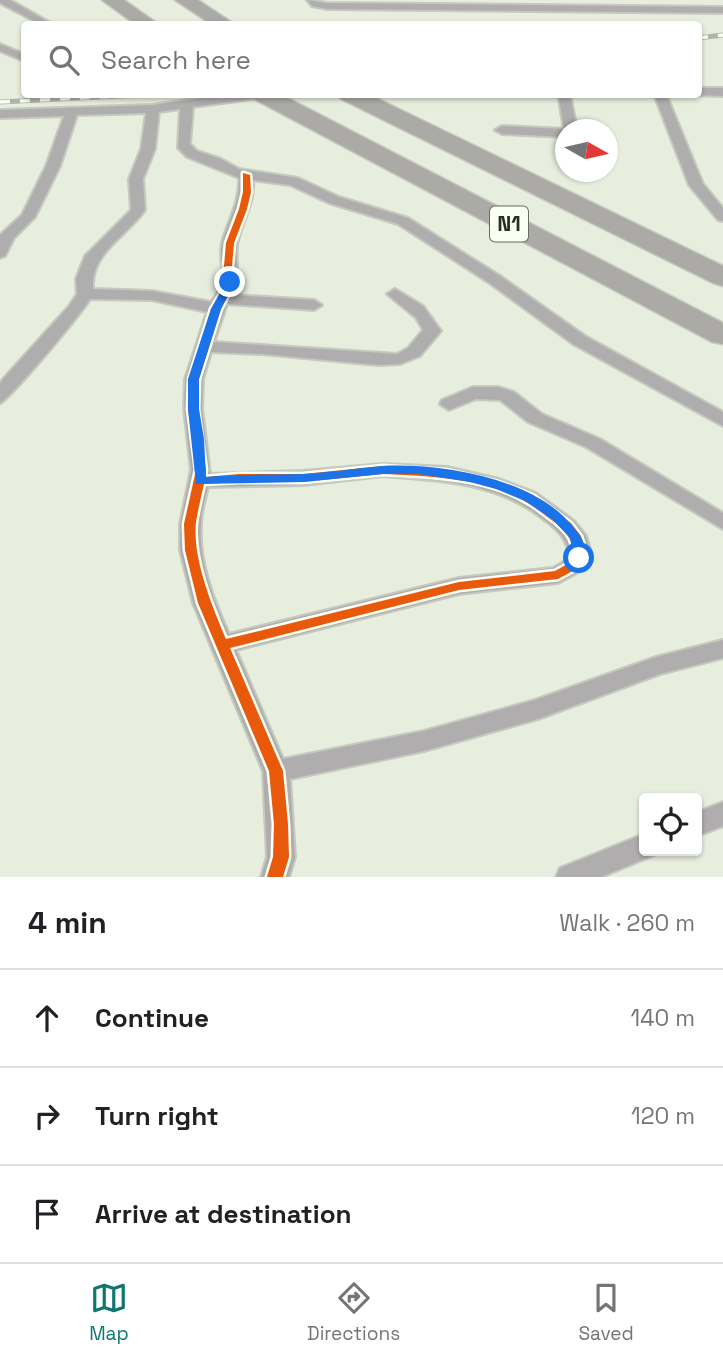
<!DOCTYPE html>
<html lang="en">
<head>
<meta charset="utf-8">
<style>
  body { margin:0; font-family:"Space Grotesk",sans-serif; background:#f2f2f2; color:#202124 }
  .controls { position:absolute; right:21px; bottom:21px; display:grid; overflow:hidden; border-radius:7px; box-shadow:0 2px 5px #0004 }
  .controls button { width:63px; height:63px; display:grid; place-items:center; padding:0; border:0; border-bottom:2px solid #e0e0e0; background:#fff; color:#202124; font:35px sans-serif }
  .compass { position:absolute; left:555px; top:119px; width:63px; height:63px; border-radius:50%; background:#fff; box-shadow:0 2px 5px #0004; rotate:98deg }
  .stop { position:absolute; width:21px; height:21px; margin:-16px; border:5px solid #1a73e8; border-radius:50%; background:#fff }
  .stop.end { background:#1a73e8; border-color:#fff; box-shadow:0 2px 7px #0008 }
  .list { margin:0; padding:0; list-style:none }
  h2 { display:flex; justify-content:space-between; align-items:center; height:91px; margin:0; padding:0 28px; font-size:30px }
  h2 small { font-size:23px; font-weight:400; color:#757577 }
  .list li { display:grid; grid-template-columns:46px 1fr auto; gap:21px; align-items:center; box-sizing:border-box; height:98px; padding:0 28px; border-top:2px solid #e0e0e0 }
  .list b { display:block; font-size:26px; white-space:nowrap }
  .list em { font-size:23px; font-style:normal; color:#757577 }
  .icon { flex:none; width:38px; height:38px; fill:none; stroke:currentColor; stroke-width:2; stroke-linecap:round; stroke-linejoin:round }
  .map { position:relative; flex:none; width:723px; height:877px; overflow:hidden }
  .search { position:absolute; background:#fff; box-shadow:0 2px 5px #0004; left:21px; right:21px; top:21px; height:77px; display:flex; align-items:center; gap:18px; box-sizing:border-box; padding:0 24px; border-radius:7px; color:#757577; font-size:26px }
  .sheet { height:385px; background:#fff }
  nav { display:flex; justify-content:space-around; align-items:center; box-sizing:border-box; height:98px; border-top:2px solid #e0e0e0; background:#fff; font-size:19px; color:#757577 }
  nav a { display:grid; justify-items:center; gap:4px }
  nav .on { color:#0f766e }
  .map>svg:first-child { display:block }
  .lines { fill:none; stroke-linecap:round; stroke-linejoin:round }
  .street-casing { stroke:#c5c9be; stroke-width:4 }
  .highway-casing { stroke:#c5c9be; stroke-width:3 }
  .street { fill:#b0adae; fill-rule:evenodd }
  .highway { fill:#acaaa7; fill-rule:evenodd }
  .rail-casing { stroke:#b1b3ab; stroke-width:5 }
  .rail { stroke:#fafef3; stroke-width:3.5; stroke-dasharray:10; stroke-linecap:butt }
  .cycleway-casing { stroke:#fafef3; stroke-width:5 }
  .cycleway { fill:#e8590c; fill-rule:evenodd }
  .route { fill:#1a73e8 }
  .labels { text-anchor:middle; stroke-width:6; stroke-linejoin:round; paint-order:stroke }
  .shield { fill:#fafef3; stroke:#686b61; stroke-width:2 }
  .shield-label { font-size:21px; font-weight:bold; fill:#292c22 }
</style>
</head>
<body>
<div class="map">
<svg width="723" height="877" viewBox="0 0 723 877">
  <rect width="100%" height="100%" fill="#e8eede"/>
  <g class="lines">
    <!-- street casing -->
    <g class="street-casing">
      <path id="street" d="M0 0H10L52 24H40L0 3Z
        M307 0 327 3 723 7V13L327 9 312 6Z
        M0 44 24 54V61L0 51Z
        M698 88H723V96L694 95 698 94Z
        M230 94H266L260 98 193 107 190 144 197 151 221 159 239 169 298 178 339 197 408 218 500 276 585 336 723 412V426L573 344 488 282 398 224 329 203 290 185 253 180C255 204 241 222 237 245 235 264 241 278 232 295L314 300 322 305 314 310 227 304 214 342 397 354 408 348 423 330 416 318 387 294 395 289 423 306 441 331 420 356 400 364 378 365 263 354 211 352 203 379 202 409 210 474 303 471 383 464 447 467 499 479 536 493 574 521 586 536 591 552 584 569 558 583 459 594 236 650 283 759 424 731 535 700 656 657 723 640V658L660 674 538 719 424 751 290 779 295 857 289 877H261L267 857 263 771 193 603 180 550V524L191 470 184 409 185 379 207 312 152 300 90 299C82 313 9 400 0 403V384L3 379 69 306 77 294 76 279 85 256 131 210 129 179 141 149 146 113 77 115 60 166 35 217 14 238 5 256 0 258V235L22 215 46 166 64 116 0 118V110L153 105ZM180 109 178 148 187 157 239 178C240 203 228 220 222 243 219 256 224 274 223 283 221 289 215 297 211 302L152 291 93 289C90 253 127 236 145 210L143 179 155 149 159 112ZM383 476C438 480 494 482 539 516 554 527 564 534 569 552L567 560 553 568 459 578 229 634C214 601 198 561 201 524 201 512 205 499 208 487L303 485Z
        M558 94H570L577 130H566V137L502 134 495 130 502 126 564 129Z
        M654 94H666L703 184 723 208V221L718 220 689 185Z
        M473 387H498L514 392 542 414 600 439 723 513V529L586 447 528 422 500 400 476 399 449 410 440 404 442 400Z
        M723 802V826L697 836V812Z
        M644 834V851H656L654 855 601 877H556L560 868Z"/>
    </g>
    <!-- highway casing -->
    <g class="highway-casing">
      <path id="highway" d="M102 0H124L158 24H135Z
        M175 0H198L234 24H211Z
        M251 94H280L723 323V344L712 342 254 99Z
        M338 94H368L723 266V286L713 283 341 99Z"/>
    </g>
    <!-- street -->
    <use href="#street" class="street"/>
    <!-- highway -->
    <use href="#highway" class="highway"/>
    <!-- rail casing -->
    <g class="rail-casing">
      <path id="rail" d="M698 38 723 35
        M0 102 158 94"/>
    </g>
    <!-- rail -->
    <use href="#rail" class="rail"/>
    <!-- cycleway casing -->
    <g class="cycleway-casing">
      <path id="cycleway" d="M243 173 250 175 251 192 247 209 234 243 232 266 235 282 221 309 199 379 198 409 206 470 205 477 239 474H303L383 466 447 470 499 482 533 495 571 523 581 536 586 552 580 567 558 579 459 590 230 648 283 771 288 824 289 857 283 877H267L273 857 274 824 269 771 198 603 185 550 184 524 196 470 188 409 189 379 211 309 227 282 224 266 226 243 239 209 243 192ZM383 474C427 476 487 478 526 502 536 507 544 515 553 521 567 532 577 543 571 562L555 571 459 582 226 639C212 606 192 558 196 522 198 510 201 497 204 484L239 482H303Z"/>
    </g>
    <!-- cycleway -->
    <use href="#cycleway" class="cycleway"/>
  </g>
  <!-- route -->
  <path class="route" d="M227 280 235 282 221 309 199 379V409L204 439 206 477C238 474 270 475 302 474 329 473 355 468 382 466 438 463 527 477 567 520 578 532 590 544 584 562H575L570 538 553 520 525 501 496 489 470 482 419 474H383L303 482 196 484 188 409V379L211 309Z"/>
  <g class="labels">
    <!-- shield labels -->
    <rect class="shield" x="490" y="206.5" width="38" height="35" rx="5"/>
    <g class="shield-label">
      <text x="509" y="231">N1</text>
    </g>
  </g>
</svg>
<div class="controls">
<button><svg class="icon" aria-label="locate" viewBox="0 0 24 24"><circle cx="12" cy="12" r="6"/><path d="M12 2v4M12 18v4M2 12h4M18 12h4"/></svg></button>
</div>
<svg class="compass" viewBox="-18 -18 36 36"><path d="M0-13l5 13h-10z" fill="#e53935"/><path d="M0 13l5-13h-10z" fill="#757577"/></svg>
<div class="stop" style="left:579px;top:558px"></div>
<div class="stop end" style="left:230px;top:282px"></div>
<div class="search"><svg class="icon" aria-label="search" viewBox="0 0 24 24"><circle cx="10" cy="10" r="6"/><path d="M15 15l6 6"/></svg>Search here</div>
</div>
<section class="sheet">
<h2>4 min<small>Walk · 260 m</small></h2>
<ul class="list">
<li><svg class="icon" aria-label="ahead" viewBox="0 0 24 24"><path d="M12 20V5M6 11l6-6 6 6"/></svg><div><b>Continue</b></div><em>140 m</em></li>
<li><svg class="icon" aria-label="right" viewBox="0 0 24 24"><path d="M7 20v-9h11M14 6l5 5-5 5"/></svg><div><b>Turn right</b></div><em>120 m</em></li>
<li><svg class="icon" aria-label="arrive" viewBox="0 0 24 24"><path d="M6 21V4h12l-3 4 3 4H6"/></svg><div><b>Arrive at destination</b></div></li>
</ul>
</section>
<nav>
<a class="on"><svg class="icon" aria-label="map" viewBox="0 0 24 24"><path d="M3 6l6-2 6 2 6-2v14l-6 2-6-2-6 2zM9 4v14M15 6v14"/></svg>Map</a>
<a><svg class="icon" aria-label="directions" viewBox="0 0 24 24"><path d="M12 3l9 9-9 9-9-9zM9 14v-3h6M13 9l2 2-2 2"/></svg>Directions</a>
<a><svg class="icon" aria-label="saved" viewBox="0 0 24 24"><path d="M7 4h10v16l-5-4-5 4z"/></svg>Saved</a>
</nav>
</body>
</html>
